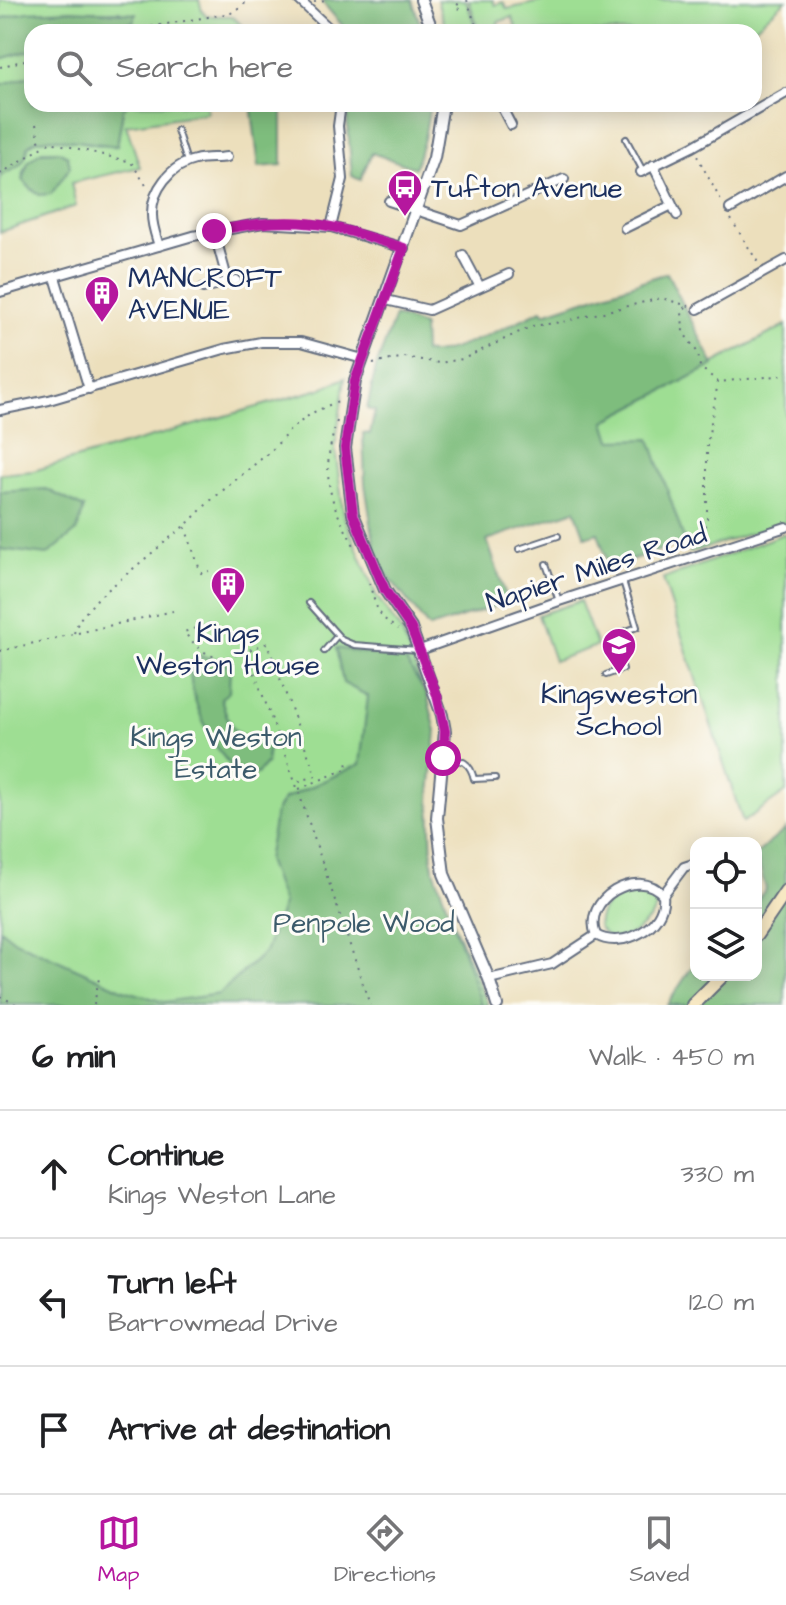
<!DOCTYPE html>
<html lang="en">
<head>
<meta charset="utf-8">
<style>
  body { margin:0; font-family:"Architects Daughter",sans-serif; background:#f6f6f6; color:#202124 }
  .controls { position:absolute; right:24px; bottom:24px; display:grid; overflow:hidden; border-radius:16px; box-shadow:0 4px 20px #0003 }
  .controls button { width:72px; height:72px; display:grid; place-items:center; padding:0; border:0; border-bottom:2px solid #e0e0e0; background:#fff; color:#202124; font:40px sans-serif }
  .stop { position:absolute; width:24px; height:24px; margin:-18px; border:6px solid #b5179e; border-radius:50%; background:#fff }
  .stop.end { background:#b5179e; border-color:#fff; box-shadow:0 2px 8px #0008 }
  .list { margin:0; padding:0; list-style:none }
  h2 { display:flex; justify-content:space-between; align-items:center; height:104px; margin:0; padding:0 32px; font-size:34px }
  h2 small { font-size:26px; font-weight:400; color:#757577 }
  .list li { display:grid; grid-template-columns:52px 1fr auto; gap:24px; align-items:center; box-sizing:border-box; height:128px; padding:0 32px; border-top:2px solid #e0e0e0 }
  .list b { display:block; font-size:30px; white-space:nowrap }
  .list p { margin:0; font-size:26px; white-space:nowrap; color:#757577 }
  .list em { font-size:26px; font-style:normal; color:#757577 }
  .icon { flex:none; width:44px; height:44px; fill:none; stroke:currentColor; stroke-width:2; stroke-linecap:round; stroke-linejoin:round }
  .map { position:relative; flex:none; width:786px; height:1005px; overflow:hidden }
  .search { position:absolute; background:#fff; box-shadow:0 4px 20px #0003; left:24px; right:24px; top:24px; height:88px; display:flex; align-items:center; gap:20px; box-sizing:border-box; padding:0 28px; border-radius:24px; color:#757577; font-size:30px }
  .sheet { height:488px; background:#fff }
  nav { display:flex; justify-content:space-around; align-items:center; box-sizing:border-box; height:112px; border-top:2px solid #e0e0e0; background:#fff; font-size:22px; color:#757577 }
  nav a { display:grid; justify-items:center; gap:4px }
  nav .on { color:#b5179e }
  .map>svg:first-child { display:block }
  .green { fill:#9ede93; stroke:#5c8678; stroke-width:2; fill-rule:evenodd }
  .forest { fill:#7ebd7d; stroke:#4c766e; stroke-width:2 }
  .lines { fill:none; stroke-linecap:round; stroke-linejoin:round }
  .service-casing { stroke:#646d7f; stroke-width:8 }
  .minor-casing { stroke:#646d7f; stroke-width:12 }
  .tertiary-casing { stroke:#646d7f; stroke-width:14 }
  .secondary-casing { stroke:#646d7f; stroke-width:16 }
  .path { stroke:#646d7f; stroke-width:2; stroke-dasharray:2 6; stroke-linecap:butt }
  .service { stroke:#fff; stroke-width:4 }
  .minor { stroke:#fff; stroke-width:8 }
  .tertiary { stroke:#fff; stroke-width:10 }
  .secondary { stroke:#f7e8c3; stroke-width:12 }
  .route { stroke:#b5179e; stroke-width:10 }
  .labels { text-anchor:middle; stroke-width:6; stroke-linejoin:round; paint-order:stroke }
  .poi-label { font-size:28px; fill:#1b2f5e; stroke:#fdfcf7; text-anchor:start }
  .street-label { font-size:28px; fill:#1b2f5e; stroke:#fdfcf7 }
  .park-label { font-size:28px; fill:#3c5b6b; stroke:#fdfcf7 }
</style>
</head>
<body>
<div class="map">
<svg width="786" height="1005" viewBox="0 0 786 1005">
  <rect width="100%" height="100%" fill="#fdfcf7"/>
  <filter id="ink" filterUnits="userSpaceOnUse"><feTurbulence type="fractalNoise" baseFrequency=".0125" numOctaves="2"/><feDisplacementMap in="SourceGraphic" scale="16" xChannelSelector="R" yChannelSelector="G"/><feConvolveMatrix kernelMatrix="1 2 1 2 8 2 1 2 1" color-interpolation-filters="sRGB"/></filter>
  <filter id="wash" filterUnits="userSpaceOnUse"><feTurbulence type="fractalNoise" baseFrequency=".006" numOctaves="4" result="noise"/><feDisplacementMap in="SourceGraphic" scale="32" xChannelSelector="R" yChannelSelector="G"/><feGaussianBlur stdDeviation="1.8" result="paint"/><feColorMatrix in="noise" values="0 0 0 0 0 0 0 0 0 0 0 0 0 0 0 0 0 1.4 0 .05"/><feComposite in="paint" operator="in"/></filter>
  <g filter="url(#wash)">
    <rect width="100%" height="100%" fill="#ecdfbc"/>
    <!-- green -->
    <path class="green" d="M0 0H199L202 11 207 16H232L249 32H96L133 22 120 11 27 12 0 19Z
      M437 0H466L477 32H447Z
      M469 0H493L495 5 503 2 507 9 548 0H786L750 32H518L512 17 498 22V26L479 32Z
      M32 50V75L0 85V59Z
      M127 104H206L207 113 126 125 140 167 71 183 76 206 0 232V176C15 169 26 164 28 146 52 126 89 149 117 146L123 110ZM42 151H58L67 172 54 190 33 191C14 175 26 163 42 151Z
      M786 325V522L690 553 685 542 610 440 605 421Z
      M345 378 335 448 344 517 376 595 402 633 428 702 427 818 434 877 488 1005H0V474L33 471 320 389Z
      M786 533V792L743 822 663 579Z
      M580 601 597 646 554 661 538 615Z
      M631 888C696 884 621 967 598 926 600 904 612 898 631 888Z"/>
    <!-- forest -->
    <path class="forest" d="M324 0H412L423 32H348L322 2Z
      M72 10 136 14 133 22 96 32H32V50L0 59V19L27 12Z
      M32 75V104H127L123 110 117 146 52 138 34 141 28 146C26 164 15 169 0 176V85Z
      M251 104H282V165L259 167Z
      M350 104H430L424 139 415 168 372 153 360 180 352 176 347 117Z
      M58 151 68 156 70 167 51 194 39 195 23 181 28 162 40 152Z
      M667 273 714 365 605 421 611 440 650 439 685 542 609 567 598 533 585 537 575 510 487 540 508 602 429 628 377 562 365 484 363 433 370 434 375 411 367 409 376 367 395 316 423 326 424 352C444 360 519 320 542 310L544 313Z
      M46 489 84 508 77 531 47 555 0 549V492Z
      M336 648 405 660 427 695 436 731 430 795 432 864 482 1005H0V929L15 941 124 990 164 1002 219 994 265 952 283 904 267 860 276 811 284 799 360 764 368 696 343 683Z
      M199 656 216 659 230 666 229 692 221 698C225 710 230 733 244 736 254 739 258 736 268 743L267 763 257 774 241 775C214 754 189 700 190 665Z
      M786 829 785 1005H667L696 961V975H756V901L766 889 756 854Z"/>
  </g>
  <g filter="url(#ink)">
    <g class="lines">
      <!-- service casing -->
      <g class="service-casing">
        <path id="service" d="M177 130 187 162
          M626 139 642 169
          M519 549 558 536
          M546 564 559 601
          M309 603 342 640 354 645 418 650
          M324 651 337 636
          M606 675 623 669 613 636 637 627 623 581
          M445 758C462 759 470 762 474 779L495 778"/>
      </g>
      <!-- minor casing -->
      <g class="minor-casing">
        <path id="minor" d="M299 0 333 32
          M500 104 511 125
          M653 165 677 215
          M641 172 692 147 786 93
          M389 201 461 225 564 179
          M730 209 786 176
          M331 227 343 179 338 126 341 104
          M625 228 672 205
          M214 231 228 282
          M159 246C156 236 152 226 152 215 151 191 171 165 195 160 205 157 216 159 227 157
          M463 255 480 287
          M55 277 89 389
          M203 288 236 280
          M0 292 193 236 263 223 331 227 404 248
          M386 300 429 310 509 274
          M698 309 786 260
          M0 410 49 400 224 349 261 342H301L363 359
          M420 650 559 601 786 527
          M663 895C638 865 581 900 596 935 622 951 667 926 663 895L684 867 696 863
          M489 979 552 964 596 935"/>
      </g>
      <!-- tertiary casing -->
      <g class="tertiary-casing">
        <path id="tertiary" d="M421 0 433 32
          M443 104 434 158 355 381 345 448 353 514 385 590 411 628 442 715 445 731 437 818 444 874 489 979 497 1005"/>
      </g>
      <!-- secondary casing -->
      <g class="secondary-casing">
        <path id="secondary" d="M756 935 786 891
          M693 1005 723 975"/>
      </g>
      <!-- path -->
      <path class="path" d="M467 0 478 32
        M314 2 325 0
        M457 4 461 6 460 9 456 8Z
        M120 32 231 13 250 0
        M0 67 32 58
        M36 124 40 145
        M697 156 722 203
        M0 174 51 142 131 162 149 190
        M731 219 759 264
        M686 307 682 311 683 332 698 353 700 367 718 382 786 375
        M373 364 404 357 439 363 463 359 532 326 562 322 661 298 689 306
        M337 421C320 475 328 500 355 547
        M185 527 201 573 209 571
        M693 546 698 544 707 520V445L718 382
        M369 583C376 605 376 616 398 629
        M210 623 184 632C215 670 226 658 267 643L316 776 297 782
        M74 633 79 620 98 598 189 522 210 501 272 450 291 429 312 413 340 400
        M246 650 298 790 370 1005
        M0 651 173 611
        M299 789 348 768 347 761
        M0 996 17 1005
        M94 1005 99 978"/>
      <!-- service -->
      <use href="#service" class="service"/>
      <!-- minor -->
      <use href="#minor" class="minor"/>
      <!-- tertiary -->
      <use href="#tertiary" class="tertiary"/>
      <!-- secondary -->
      <use href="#secondary" class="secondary"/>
    </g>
  </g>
  <g class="lines" filter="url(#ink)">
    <!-- route -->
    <path class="route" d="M214 231C253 223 293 218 332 227 356 232 380 241 404 248L355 381 345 448 353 514 385 590 411 628 437 695 445 731 443 758"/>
  </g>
  <!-- icons -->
  <defs>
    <g id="bus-pin" transform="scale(1.8)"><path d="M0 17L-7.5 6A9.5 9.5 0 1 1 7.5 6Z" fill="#b5179e" stroke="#fdfcf7"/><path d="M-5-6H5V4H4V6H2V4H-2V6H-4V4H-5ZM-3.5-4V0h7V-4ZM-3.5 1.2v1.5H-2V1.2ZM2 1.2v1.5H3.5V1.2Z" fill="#fff"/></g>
    <g id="building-pin" transform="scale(1.8)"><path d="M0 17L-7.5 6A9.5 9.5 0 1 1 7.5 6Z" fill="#b5179e" stroke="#fdfcf7"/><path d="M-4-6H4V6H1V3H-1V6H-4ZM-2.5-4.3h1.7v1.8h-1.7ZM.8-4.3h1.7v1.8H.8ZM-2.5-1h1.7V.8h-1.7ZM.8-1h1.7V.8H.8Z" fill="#fff"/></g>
    <g id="school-pin" transform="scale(1.8)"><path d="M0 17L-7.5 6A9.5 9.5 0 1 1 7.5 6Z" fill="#b5179e" stroke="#fdfcf7"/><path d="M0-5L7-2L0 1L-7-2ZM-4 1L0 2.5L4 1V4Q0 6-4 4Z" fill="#fff"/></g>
  </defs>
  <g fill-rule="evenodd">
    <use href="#bus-pin" x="405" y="187"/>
    <use href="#building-pin" x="102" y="293"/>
    <use href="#building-pin" x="228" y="584"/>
    <use href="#school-pin" x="619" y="645"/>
  </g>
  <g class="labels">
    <!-- poi labels -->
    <g class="poi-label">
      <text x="431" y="197">Tufton Avenue</text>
      <text x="128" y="287">MANCROFT<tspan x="128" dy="32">AVENUE</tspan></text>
      <text x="228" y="642" text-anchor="middle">Kings<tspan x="228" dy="32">Weston House</tspan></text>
      <text x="619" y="703" text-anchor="middle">Kingsweston<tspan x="619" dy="32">School</tspan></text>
    </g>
    <!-- street labels -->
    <g class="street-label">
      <text transform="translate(596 567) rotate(-18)" y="10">Napier Miles Road</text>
    </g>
    <!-- park labels -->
    <g class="park-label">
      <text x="216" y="746">Kings Weston<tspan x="216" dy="32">Estate</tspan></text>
      <text x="364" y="932">Penpole Wood</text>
    </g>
  </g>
</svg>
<div class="controls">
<button><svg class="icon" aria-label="locate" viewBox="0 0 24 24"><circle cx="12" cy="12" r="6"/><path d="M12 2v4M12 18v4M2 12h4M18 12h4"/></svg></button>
<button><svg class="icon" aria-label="layers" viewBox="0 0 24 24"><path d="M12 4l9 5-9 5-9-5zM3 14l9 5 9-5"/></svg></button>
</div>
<div class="stop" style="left:443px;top:758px"></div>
<div class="stop end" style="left:214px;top:231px"></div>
<div class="search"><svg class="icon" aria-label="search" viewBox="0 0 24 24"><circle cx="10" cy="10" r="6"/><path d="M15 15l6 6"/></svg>Search here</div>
</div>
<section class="sheet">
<h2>6 min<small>Walk · 450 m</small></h2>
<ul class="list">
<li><svg class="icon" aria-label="ahead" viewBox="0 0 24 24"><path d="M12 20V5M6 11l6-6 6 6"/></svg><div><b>Continue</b><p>Kings Weston Lane</p></div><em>330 m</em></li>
<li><svg class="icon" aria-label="left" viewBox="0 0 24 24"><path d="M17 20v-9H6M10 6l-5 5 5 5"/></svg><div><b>Turn left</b><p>Barrowmead Drive</p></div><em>120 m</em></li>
<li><svg class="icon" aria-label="arrive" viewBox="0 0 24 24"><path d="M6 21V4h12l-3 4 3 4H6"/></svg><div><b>Arrive at destination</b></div></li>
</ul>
</section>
<nav>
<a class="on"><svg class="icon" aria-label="map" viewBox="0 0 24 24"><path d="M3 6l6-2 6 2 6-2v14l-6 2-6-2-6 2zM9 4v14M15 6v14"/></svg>Map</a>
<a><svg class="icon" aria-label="directions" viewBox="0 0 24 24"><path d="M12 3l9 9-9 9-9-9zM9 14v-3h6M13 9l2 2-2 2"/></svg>Directions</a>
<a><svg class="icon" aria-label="saved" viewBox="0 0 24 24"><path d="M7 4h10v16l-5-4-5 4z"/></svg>Saved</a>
</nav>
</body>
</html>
